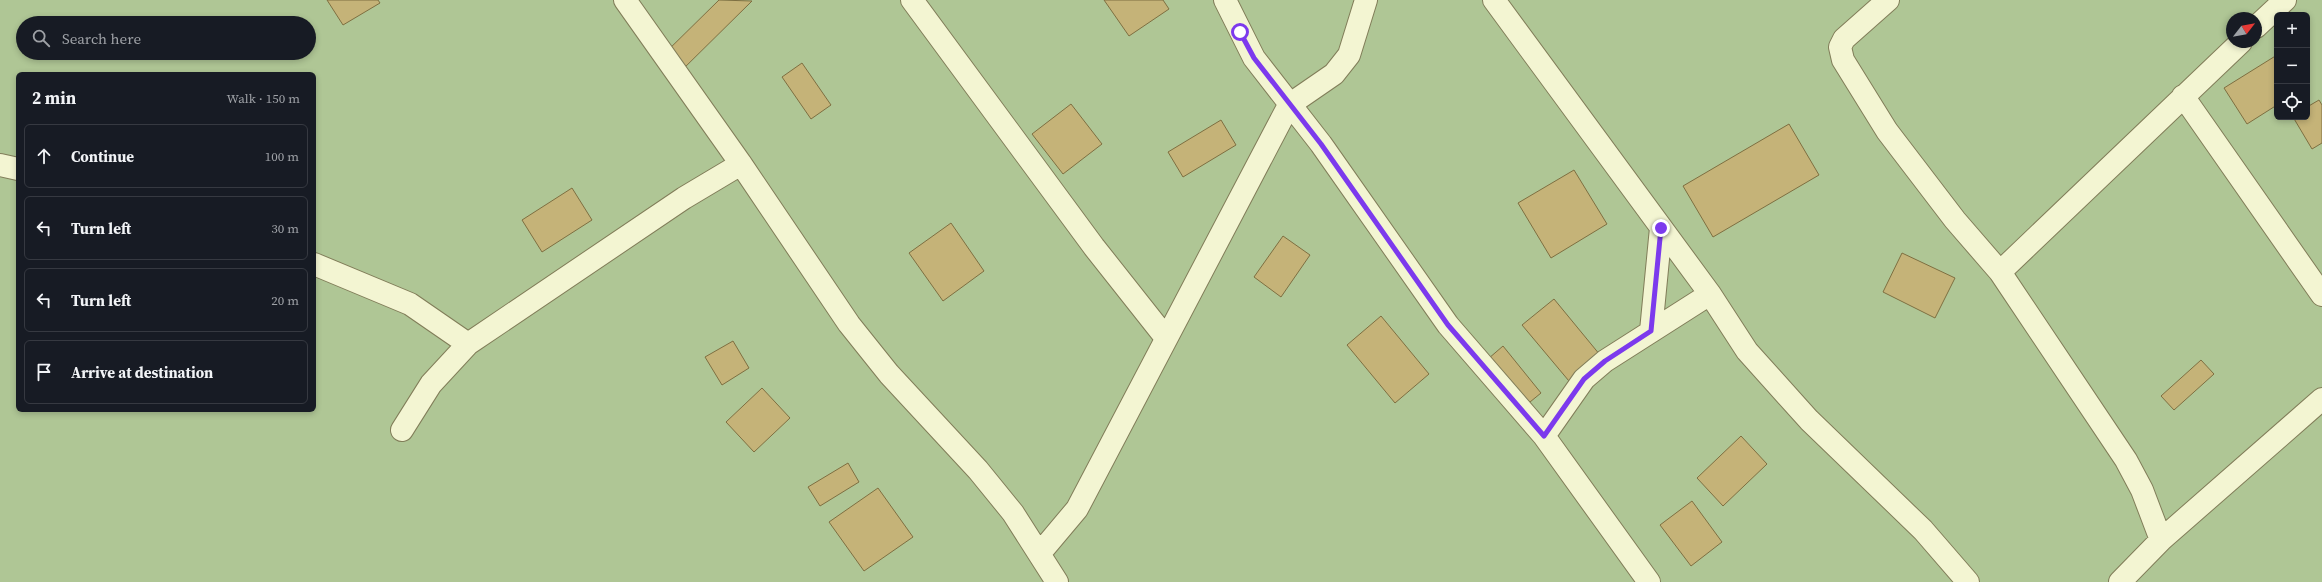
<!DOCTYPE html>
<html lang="en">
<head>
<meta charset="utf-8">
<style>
  body { margin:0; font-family:"Source Serif 4",serif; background:#242831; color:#f1f3f6 }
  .controls { position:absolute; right:12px; top:12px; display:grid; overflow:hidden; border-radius:6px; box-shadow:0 2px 6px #0003 }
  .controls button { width:36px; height:36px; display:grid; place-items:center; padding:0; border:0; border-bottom:1px solid #363941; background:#171b24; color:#f1f3f6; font:20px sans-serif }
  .compass { position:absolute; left:2226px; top:12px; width:36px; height:36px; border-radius:50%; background:#171b24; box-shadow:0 2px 6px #0003; rotate:59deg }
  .stop { position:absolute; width:12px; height:12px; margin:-9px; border:3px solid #7c3aed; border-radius:50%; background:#fff }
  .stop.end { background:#7c3aed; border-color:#fff; box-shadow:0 1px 4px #0008 }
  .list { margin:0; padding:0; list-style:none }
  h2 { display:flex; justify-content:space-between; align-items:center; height:52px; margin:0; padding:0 16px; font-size:17px }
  h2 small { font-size:13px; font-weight:400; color:#9ea1a6 }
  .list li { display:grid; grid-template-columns:26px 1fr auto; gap:12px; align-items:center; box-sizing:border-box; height:64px; margin:0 8px 8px; padding:0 8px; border:1px solid #363941; border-radius:6px }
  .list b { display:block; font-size:15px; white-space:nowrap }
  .list em { font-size:13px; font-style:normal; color:#9ea1a6 }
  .icon { flex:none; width:22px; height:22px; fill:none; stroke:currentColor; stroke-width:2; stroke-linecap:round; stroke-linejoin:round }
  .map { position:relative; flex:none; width:2322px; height:582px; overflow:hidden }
  .search { position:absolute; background:#171b24; box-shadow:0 2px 6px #0003; left:16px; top:16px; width:300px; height:44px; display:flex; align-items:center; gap:10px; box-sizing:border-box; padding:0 14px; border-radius:22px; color:#9ea1a6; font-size:15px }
  .panel { position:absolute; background:#171b24; box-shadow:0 2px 6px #0003; left:16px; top:72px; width:300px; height:340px; border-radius:6px }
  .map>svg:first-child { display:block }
  .green { fill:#afc695; fill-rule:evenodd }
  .building { fill:#c5b378; stroke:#7e6f41 }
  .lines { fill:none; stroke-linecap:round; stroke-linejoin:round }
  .minor-casing { stroke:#817d59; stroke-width:24 }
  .minor { stroke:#f3f5d2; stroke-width:22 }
  .route { stroke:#7c3aed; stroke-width:5 }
</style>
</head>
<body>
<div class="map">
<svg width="2322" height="582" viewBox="0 0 2322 582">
  <rect width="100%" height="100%" fill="#e7eac0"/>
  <!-- green -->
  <path class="green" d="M0 0H2322V582H0ZM2277 15H2307V117H2277ZM2232 18H2256V42H2232ZM23 23H309V53H23ZM18 74H314V410H18Z"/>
  <!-- building -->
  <path class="building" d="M327 0H378L380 3 343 25Z
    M719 0 752 1 677 75 660 58Z
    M1104 0H1163L1169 9 1129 36Z
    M2277 55V105L2247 124 2224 88Z
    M802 63 831 105 811 119 782 77Z
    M2319 100 2322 105V143L2312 149 2293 117H2307V107Z
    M1071 104 1102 144 1063 174 1032 134Z
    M1221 120 1236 145 1183 177 1168 152Z
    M1789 124 1819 175 1713 237 1683 186Z
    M1574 170 1607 224 1551 258 1518 203Z
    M572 188 592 220 542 252 522 220Z
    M951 223 984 271 943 301 909 253Z
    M1283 236 1310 255 1281 297 1254 277Z
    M1902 253 1955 278 1935 318 1883 292Z
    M1554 299 1605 361 1574 387 1522 325Z
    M1381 316 1429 374 1395 403 1347 345Z
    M733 341 749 368 722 385 705 357Z
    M1503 346 1541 393 1519 411 1481 365Z
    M2201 360 2214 374 2174 410 2161 396Z
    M762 388 790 418 754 452 726 422Z
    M1741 436 1767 464 1723 506 1697 478Z
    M848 463 859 482 820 506 808 487Z
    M878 488 913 537 864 571 829 522Z
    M1692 501 1722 542 1691 566 1660 525Z"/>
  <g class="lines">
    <!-- minor casing -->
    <g class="minor-casing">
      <path id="minor" d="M625 0 741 164 849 324 889 374 978 470 1013 513 1057 582
        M912 0 1094 247 1166 338
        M1225 0 1254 58 1321 144 1448 325 1544 436 1649 582
        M1494 0 1710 294 1747 351 1809 420 1923 530 1968 582
        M1888 0 1844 39 1840 47 1843 60 1887 131 1955 220 2000 272 2126 460 2142 490 2161 540
        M2256 27 2285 0
        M2183 96 2322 295
        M0 165 18 169
        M314 264 410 304 468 344
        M2000 272 2241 42
        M1651 331 1661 228
        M402 430 431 384 468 344 684 198 741 164
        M1544 436 1584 379 1605 361 1710 294
        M1040 553 1077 509 1289 105 1334 74 1349 55 1366 0
        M2120 582 2161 540 2322 399"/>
    </g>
    <!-- minor -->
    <use href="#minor" class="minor"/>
  </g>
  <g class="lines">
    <!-- route -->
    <path class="route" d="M1240 32 1254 58 1321 144 1448 325 1544 436 1584 379 1605 361 1651 331 1661 228"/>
  </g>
</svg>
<div class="controls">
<button>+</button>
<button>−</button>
<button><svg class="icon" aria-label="locate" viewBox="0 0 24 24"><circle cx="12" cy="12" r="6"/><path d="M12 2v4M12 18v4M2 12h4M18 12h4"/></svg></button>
</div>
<svg class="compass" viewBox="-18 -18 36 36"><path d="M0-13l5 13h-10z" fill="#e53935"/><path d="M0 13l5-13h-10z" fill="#9ea1a6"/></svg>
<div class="stop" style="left:1240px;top:32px"></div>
<div class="stop end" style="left:1661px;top:228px"></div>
<div class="search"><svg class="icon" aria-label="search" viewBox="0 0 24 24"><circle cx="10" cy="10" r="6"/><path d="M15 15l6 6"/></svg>Search here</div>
<section class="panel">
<h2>2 min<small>Walk · 150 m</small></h2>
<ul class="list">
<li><svg class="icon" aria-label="ahead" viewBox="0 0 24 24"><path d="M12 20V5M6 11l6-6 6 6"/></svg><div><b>Continue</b></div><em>100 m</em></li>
<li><svg class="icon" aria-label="left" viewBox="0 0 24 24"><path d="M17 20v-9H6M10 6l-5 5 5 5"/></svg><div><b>Turn left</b></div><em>30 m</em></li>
<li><svg class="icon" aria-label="left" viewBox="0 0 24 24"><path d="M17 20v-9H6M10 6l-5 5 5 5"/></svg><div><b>Turn left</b></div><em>20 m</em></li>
<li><svg class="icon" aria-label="arrive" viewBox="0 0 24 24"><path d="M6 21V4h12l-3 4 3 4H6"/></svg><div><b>Arrive at destination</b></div></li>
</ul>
</section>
</div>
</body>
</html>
